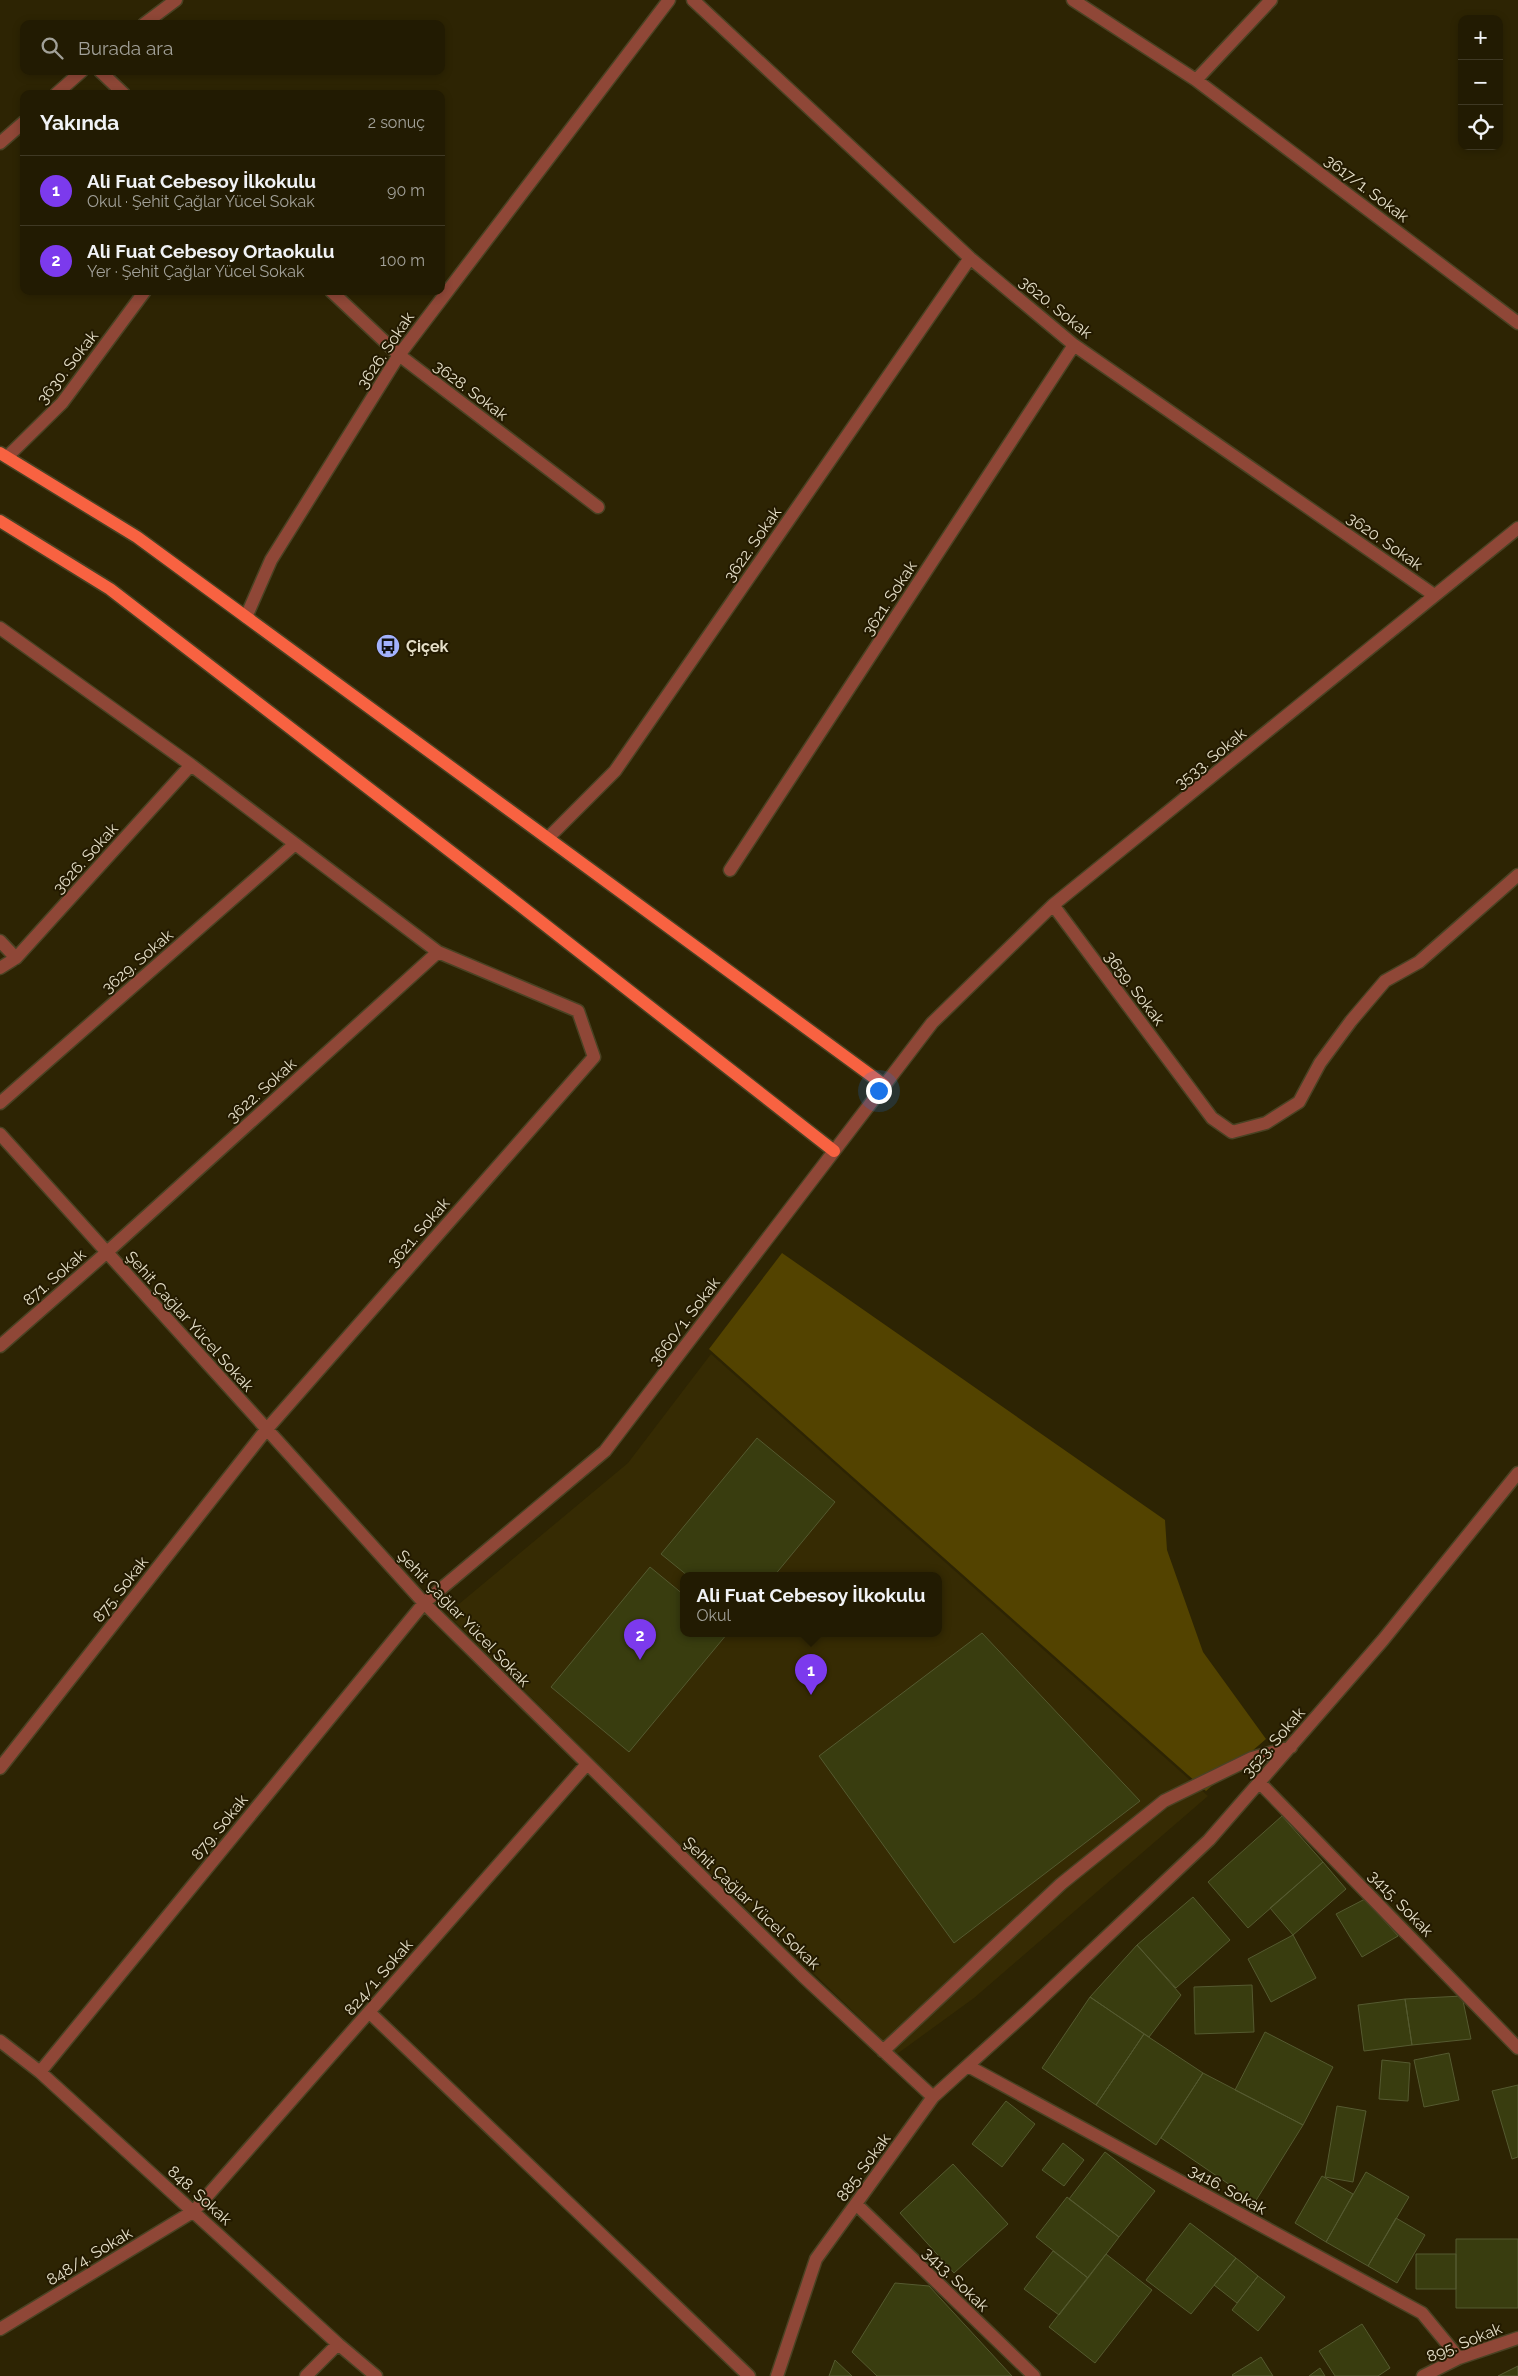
<!DOCTYPE html>
<html lang="tr">
<head>
<meta charset="utf-8">
<style>
  body { margin:0; font-family:Raleway,sans-serif; background:#2a240c; color:#f1f3f6 }
  .controls { position:absolute; right:15px; top:15px; display:grid; overflow:hidden; border-radius:10px; box-shadow:0 2px 8px #0003 }
  .controls button { width:45px; height:45px; display:grid; place-items:center; padding:0; border:0; border-bottom:1px solid #3f3924; background:#221b02; color:#f1f3f6; font:25px sans-serif }
  .you { position:absolute; left:878px; top:1090px; width:18px; height:18px; margin:-12px; border:4px solid #fff; border-radius:50%; background:#1a73e8; box-shadow:0 0 0 8px #1a73e833 }
  .badge { display:grid; place-items:center; width:32px; height:32px; border-radius:50%; background:#7c3aed; color:#fff; font-size:16px; font-weight:700 }
  .pin { position:absolute; translate:-50% -41px; filter:drop-shadow(0 1px 2px #0008) }
  .pin::after { content:''; position:absolute; top:26px; width:18px; height:15px; background:inherit; clip-path:polygon(0 0,100% 0,50% 100%) }
  .popup { position:absolute; left:680px; top:1572px; width:262px; height:65px; box-sizing:border-box; display:grid; place-content:center; border-radius:10px; background:#221b02; filter:drop-shadow(0 1px 4px #0005); font-size:16px; white-space:nowrap; color:#a2a199 }
  .popup b { font-size:19px; color:#f1f3f6 }
  .popup::after { content:''; position:absolute; left:50%; top:100%; margin-left:-10px; border:10px solid transparent; border-top-color:#221b02 }
  .list { margin:0; padding:0; list-style:none }
  h2 { display:flex; justify-content:space-between; align-items:center; height:65px; margin:0; padding:0 20px; font-size:21px }
  h2 small { font-size:16px; font-weight:400; color:#a2a199 }
  .list li { display:grid; grid-template-columns:32px 1fr auto; gap:15px; align-items:center; box-sizing:border-box; height:70px; padding:0 20px; border-top:1px solid #3f3924 }
  .list b { display:block; font-size:19px; white-space:nowrap }
  .list p { margin:0; font-size:16px; white-space:nowrap; color:#a2a199 }
  .list em { font-size:16px; font-style:normal; color:#a2a199 }
  .icon { flex:none; width:28px; height:28px; fill:none; stroke:currentColor; stroke-width:2; stroke-linecap:round; stroke-linejoin:round }
  .map { position:relative; flex:none; width:1518px; height:2376px; overflow:hidden }
  .search { position:absolute; background:#221b02; box-shadow:0 2px 8px #0003; left:20px; top:20px; width:425px; height:55px; display:flex; align-items:center; gap:12px; box-sizing:border-box; padding:0 18px; border-radius:10px; color:#a2a199; font-size:19px }
  .panel { position:absolute; background:#221b02; box-shadow:0 2px 8px #0003; left:20px; top:90px; width:425px; height:205px; border-radius:10px }
  .map>svg:first-child { display:block }
  .built { fill:#362b03; fill-rule:evenodd }
  .green { fill:#534300 }
  .building { fill:#393d0f; stroke:#555a30 }
  .lines { fill:none; stroke-linecap:round; stroke-linejoin:round }
  .minor-casing { stroke:#4a4223; stroke-width:15 }
  .primary-casing { stroke:#4a4223; stroke-width:15 }
  .minor { stroke:#8f4737; stroke-width:12 }
  .primary { stroke:#f86241; stroke-width:12 }
  .labels { text-anchor:middle; stroke-width:4; stroke-linejoin:round; paint-order:stroke }
  .street-label { font-size:16px; fill:#e5dfc8; stroke:#231a00 }
  .poi-label { font-size:16px; font-weight:bold; fill:#e5dfc8; stroke:#231a00; text-anchor:start }
</style>
</head>
<body>
<div class="map">
<svg width="1518" height="2376" viewBox="0 0 1518 2376">
  <rect width="100%" height="100%" fill="#2d2403"/>
  <!-- built -->
  <path class="built" d="M711 1354 1208 1796 974 1998 897 2054 609 1775 447 1614 628 1463ZM684 1576H938V1634H684Z"/>
  <!-- green -->
  <path class="green" d="M782 1253 1165 1520 1167 1550 1203 1652 1266 1739 1206 1791 709 1349Z"/>
  <!-- building -->
  <path class="building" d="M757 1438 835 1502 774 1576H688L661 1554Z
    M650 1567 684 1595V1634H727L629 1752 551 1687Z
    M982 1633 1140 1801 954 1943 819 1756Z
    M1282 1816 1323 1862 1248 1928 1208 1882Z
    M1323 1862 1346 1889 1293 1935 1270 1908Z
    M1193 1897 1230 1940 1176 1988 1137 1945Z
    M1365 1899 1398 1936 1362 1957 1336 1914Z
    M1293 1935 1316 1978 1271 2002 1248 1959Z
    M1137 1945 1181 1995 1149 2037 1090 1997Z
    M1252 1985 1254 2032 1195 2034 1194 1987Z
    M1462 1996 1471 2039 1412 2045 1405 1999Z
    M1090 1997 1144 2034 1096 2105 1042 2068Z
    M1405 1999 1412 2045 1364 2051 1358 2005Z
    M1265 2032 1333 2067 1303 2125 1235 2090Z
    M1144 2034 1203 2073 1156 2145 1096 2105Z
    M1449 2053 1459 2100 1424 2107 1414 2060Z
    M1382 2060 1410 2063 1408 2101 1379 2099Z
    M1203 2073 1303 2125 1255 2202 1161 2138Z
    M1518 2085V2157L1512 2159 1492 2091Z
    M1006 2101 1035 2124 1002 2167 972 2144Z
    M1337 2106 1366 2111 1353 2182 1325 2177Z
    M1063 2143 1084 2160 1064 2186 1042 2170Z
    M1105 2152 1155 2191 1119 2237 1069 2199Z
    M953 2164 1008 2224 954 2273 900 2213Z
    M1366 2172 1409 2197 1368 2266 1326 2242Z
    M1322 2176 1353 2194 1326 2242 1295 2223Z
    M1067 2197 1119 2237 1088 2278 1036 2237Z
    M1396 2218 1425 2235 1397 2283 1368 2266Z
    M1190 2223 1236 2258 1191 2314 1146 2280Z
    M1456 2239H1518V2308H1456Z
    M1053 2251 1088 2278 1059 2315 1024 2289Z
    M1106 2254 1152 2290 1095 2363 1049 2327Z
    M1416 2254H1456V2289H1416Z
    M1236 2258 1258 2276 1237 2303 1214 2285Z
    M1258 2276 1285 2297 1258 2331 1232 2310Z
    M895 2283 929 2286 1012 2376H877L852 2352Z
    M1362 2324 1390 2368 1378 2376H1335L1319 2351Z
    M1261 2357 1273 2376H1233L1232 2375Z
    M835 2360 852 2376H829Z
    M1518 2366V2376H1498Z
    M1320 2368 1325 2376H1309Z"/>
  <g class="lines">
    <!-- minor casing -->
    <g class="minor-casing">
      <path id="minor" d="M693 0 970 258 1074 345 1434 595
        M1073 0 1196 80 1518 323
        M144 24 176 0
        M100 71 124 94
        M1196 80 1271 0
        M56 94 82 71
        M0 143 24 122
        M331 291 399 355 598 507
        M7 457 62 403 145 291
        M246 617 271 560 399 355 669 0
        M0 628 191 765 438 952 578 1011 594 1057 266 1430 0 1768
        M548 838 615 771 970 258
        M730 870 1074 345
        M1053 905 1212 1118 1232 1132 1266 1123 1299 1102 1320 1063 1351 1021 1385 981 1419 962 1518 875
        M0 941 16 958
        M0 968 16 958 191 765
        M0 1103 295 844
        M0 1134 424 1603 803 1976 933 2097
        M0 1346 106 1253 438 952
        M1259 1782 1518 2048
        M369 2012 749 2376
        M0 2041 40 2072 338 2344 376 2376
        M883 2051 1061 1884 1164 1801 1252 1758 1291 1747
        M968 2066 1422 2313 1459 2358
        M40 2072 424 1603 605 1451 932 1023 1053 905 1518 528
        M856 2204 1034 2376
        M0 2329 194 2211 587 1764
        M306 2376 338 2344
        M777 2376 816 2259 933 2097 1028 2011 1209 1840 1383 1640 1518 1473
        M1423 2376 1459 2358 1518 2338"/>
    </g>
    <!-- primary casing -->
    <g class="primary-casing">
      <path id="primary" d="M0 453 137 537 884 1085
        M0 521 110 589 494 885 834 1151"/>
    </g>
    <!-- minor -->
    <use href="#minor" class="minor"/>
    <!-- primary -->
    <use href="#primary" class="primary"/>
  </g>
  <!-- icons -->
  <defs>
    <g id="bus-disc" transform="scale(1.25)"><circle r="9.5" fill="#a2b2fd" stroke="#231a00"/><path d="M-5-6H5V4H4V6H2V4H-2V6H-4V4H-5ZM-3.5-4V0h7V-4ZM-3.5 1.2v1.5H-2V1.2ZM2 1.2v1.5H3.5V1.2Z" fill="#111"/></g>
  </defs>
  <g fill-rule="evenodd">
    <use href="#bus-disc" x="388" y="646"/>
  </g>
  <g class="labels">
    <!-- street labels -->
    <g class="street-label">
      <text transform="translate(1367 188) rotate(37)" y="6">3617/1. Sokak</text>
      <text transform="translate(1056 307) rotate(39)" y="6">3620. Sokak</text>
      <text transform="translate(385 350) rotate(-56)" y="6">3626. Sokak</text>
      <text transform="translate(67 367) rotate(-52)" y="6">3630. Sokak</text>
      <text transform="translate(471 390) rotate(37)" y="6">3628. Sokak</text>
      <text transform="translate(1385 541) rotate(35)" y="6">3620. Sokak</text>
      <text transform="translate(752 544) rotate(-55)" y="6">3622. Sokak</text>
      <text transform="translate(889 598) rotate(-57)" y="6">3621. Sokak</text>
      <text transform="translate(1210 758) rotate(-39)" y="6">3533. Sokak</text>
      <text transform="translate(85 858) rotate(-48)" y="6">3626. Sokak</text>
      <text transform="translate(137 961) rotate(-41)" y="6">3629. Sokak</text>
      <text transform="translate(1135 988) rotate(53)" y="6">3659. Sokak</text>
      <text transform="translate(261 1090) rotate(-42)" y="6">3622. Sokak</text>
      <text transform="translate(418 1232) rotate(-49)" y="6">3621. Sokak</text>
      <text transform="translate(54 1277) rotate(-41)" y="6">871. Sokak</text>
      <text transform="translate(190 1321) rotate(48)" y="6">Şehit Çağlar Yücel Sokak</text>
      <text transform="translate(684 1321) rotate(-53)" y="6">3660/1. Sokak</text>
      <text transform="translate(120 1589) rotate(-52)" y="6">875. Sokak</text>
      <text transform="translate(464 1618) rotate(46)" y="6">Şehit Çağlar Yücel Sokak</text>
      <text transform="translate(1273 1742) rotate(-49)" y="6">3523. Sokak</text>
      <text transform="translate(219 1827) rotate(-51)" y="6">879. Sokak</text>
      <text transform="translate(752 1903) rotate(44)" y="6">Şehit Çağlar Yücel Sokak</text>
      <text transform="translate(1401 1903) rotate(46)" y="6">3415. Sokak</text>
      <text transform="translate(378 1977) rotate(-49)" y="6">824/1. Sokak</text>
      <text transform="translate(863 2167) rotate(-54)" y="6">885. Sokak</text>
      <text transform="translate(1228 2189) rotate(29)" y="6">3416. Sokak</text>
      <text transform="translate(200 2195) rotate(42)" y="6">848. Sokak</text>
      <text transform="translate(89 2256) rotate(-31)" y="6">848/4. Sokak</text>
      <text transform="translate(956 2279) rotate(44)" y="6">3413. Sokak</text>
      <text transform="translate(1464 2342) rotate(-22)" y="6">895. Sokak</text>
    </g>
    <!-- poi labels -->
    <g class="poi-label">
      <text x="406" y="652">Çiçek</text>
    </g>
  </g>
</svg>
<div class="controls">
<button>+</button>
<button>−</button>
<button><svg class="icon" aria-label="locate" viewBox="0 0 24 24"><circle cx="12" cy="12" r="6"/><path d="M12 2v4M12 18v4M2 12h4M18 12h4"/></svg></button>
</div>
<div class="you"></div>
<div class="pin badge" style="left:811px;top:1695px">1</div>
<div class="popup"><b>Ali Fuat Cebesoy İlkokulu</b>Okul</div>
<div class="pin badge" style="left:640px;top:1660px">2</div>
<div class="search"><svg class="icon" aria-label="search" viewBox="0 0 24 24"><circle cx="10" cy="10" r="6"/><path d="M15 15l6 6"/></svg>Burada ara</div>
<section class="panel">
<h2>Yakında<small>2 sonuç</small></h2>
<ul class="list">
<li><span class="badge">1</span><div><b>Ali Fuat Cebesoy İlkokulu</b><p>Okul · Şehit Çağlar Yücel Sokak</p></div><em>90 m</em></li>
<li><span class="badge">2</span><div><b>Ali Fuat Cebesoy Ortaokulu</b><p>Yer · Şehit Çağlar Yücel Sokak</p></div><em>100 m</em></li>
</ul>
</section>
</div>
</body>
</html>
